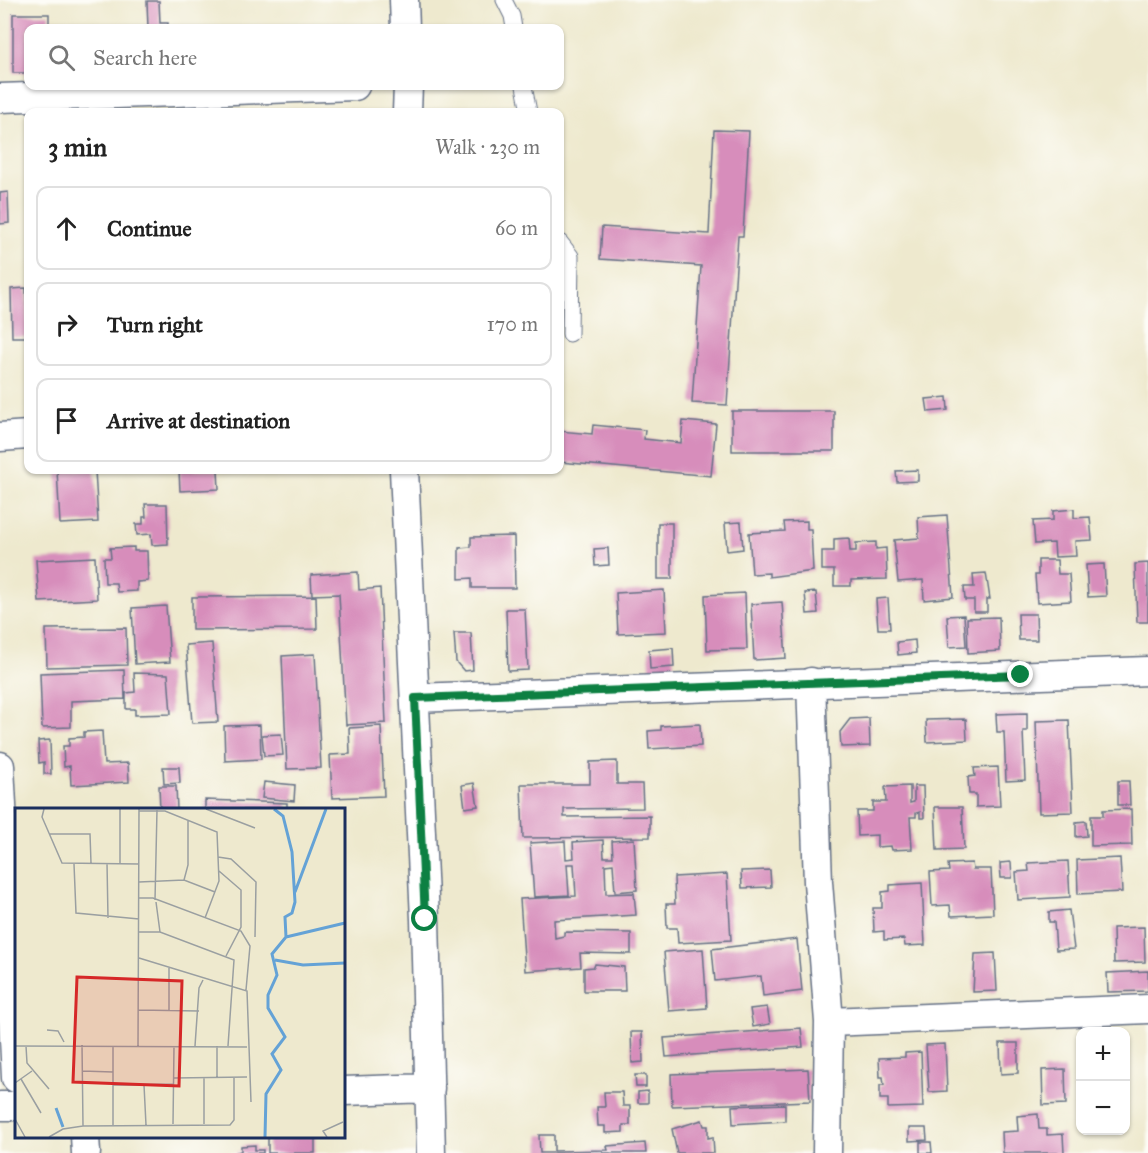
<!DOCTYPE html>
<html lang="en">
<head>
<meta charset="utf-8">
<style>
  body { margin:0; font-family:"IM FELL Great Primer",serif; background:#f2f2f2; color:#222 }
  .controls { position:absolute; right:18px; bottom:18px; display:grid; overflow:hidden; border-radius:12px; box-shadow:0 2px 4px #0004 }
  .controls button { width:54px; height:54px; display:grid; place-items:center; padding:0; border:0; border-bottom:2px solid #e0e0e0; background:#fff; color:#222; font:30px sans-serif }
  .stop { position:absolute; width:18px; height:18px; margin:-14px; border:4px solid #0b8043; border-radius:50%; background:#fff }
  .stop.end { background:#0b8043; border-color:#fff; box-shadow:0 2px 6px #0008 }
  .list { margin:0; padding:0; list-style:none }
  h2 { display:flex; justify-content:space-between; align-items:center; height:78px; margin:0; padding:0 24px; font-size:26px }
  h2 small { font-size:20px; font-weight:400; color:#767676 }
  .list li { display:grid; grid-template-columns:39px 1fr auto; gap:18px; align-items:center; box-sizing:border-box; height:84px; margin:0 12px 12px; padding:0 12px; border:2px solid #e0e0e0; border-radius:12px }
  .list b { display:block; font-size:22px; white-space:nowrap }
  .list em { font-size:20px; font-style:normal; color:#767676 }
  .icon { flex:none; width:33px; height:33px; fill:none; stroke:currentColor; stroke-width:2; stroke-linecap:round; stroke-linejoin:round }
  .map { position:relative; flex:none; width:1148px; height:1153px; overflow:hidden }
  .search { position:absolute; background:#fff; box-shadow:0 2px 4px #0004; left:24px; top:24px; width:540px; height:66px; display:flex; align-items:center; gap:15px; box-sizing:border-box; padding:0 21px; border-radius:12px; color:#767676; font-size:22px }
  .panel { position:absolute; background:#fff; box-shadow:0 2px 4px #0004; left:24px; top:108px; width:540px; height:366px; border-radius:12px }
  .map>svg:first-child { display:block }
  .building { fill:#d78dbb }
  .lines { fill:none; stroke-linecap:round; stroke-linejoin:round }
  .lane-casing { stroke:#657085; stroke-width:17 }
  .street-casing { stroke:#657085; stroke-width:31 }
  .lane { stroke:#fff; stroke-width:15 }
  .street { stroke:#fff; stroke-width:28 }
  .route { stroke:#0b8043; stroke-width:8 }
  .inset-river { fill:none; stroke:#64a2d6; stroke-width:3 }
  .inset-road { fill:none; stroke:#9a9fa1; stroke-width:1.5 }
  .view { fill:#d62828; fill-opacity:0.15; stroke:#d62828; stroke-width:3 }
  .inset-edge { fill:none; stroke:#1b2f5e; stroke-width:3 }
</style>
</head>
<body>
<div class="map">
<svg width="1148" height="1153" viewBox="0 0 1148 1153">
  <rect width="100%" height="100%" fill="#fdfcf7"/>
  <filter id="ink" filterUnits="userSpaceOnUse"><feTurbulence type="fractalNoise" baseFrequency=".0167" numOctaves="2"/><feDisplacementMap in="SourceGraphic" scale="12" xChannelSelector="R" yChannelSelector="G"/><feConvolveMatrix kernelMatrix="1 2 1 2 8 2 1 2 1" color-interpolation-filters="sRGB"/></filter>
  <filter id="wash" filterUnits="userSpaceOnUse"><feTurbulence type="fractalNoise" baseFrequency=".008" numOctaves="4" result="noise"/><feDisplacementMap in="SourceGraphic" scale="24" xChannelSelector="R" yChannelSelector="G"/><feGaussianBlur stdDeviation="1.35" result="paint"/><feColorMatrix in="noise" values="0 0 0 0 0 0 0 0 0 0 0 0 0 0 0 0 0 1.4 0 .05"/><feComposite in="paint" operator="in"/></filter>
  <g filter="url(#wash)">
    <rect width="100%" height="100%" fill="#eee9ce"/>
    <g id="blocks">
      <!-- building -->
      <path class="building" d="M147 1H159L160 23H168V28H148Z
        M13 14H49V28H28V73H13Z
        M714 130 749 131 743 236H738L727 405 692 403 701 266 600 259 602 227 709 234Z
        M8 192 9 223 0 224V193Z
        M26 288 28 337H12L11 289Z
        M947 397 948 410 928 412 926 399Z
        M732 411H834V451H732Z
        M683 421 716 424 711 476 560 462V431L592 434 593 425 645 430 644 439 681 443Z
        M57 470H95L98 522 60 524Z
        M179 470H218L219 489 180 491Z
        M918 470V481L897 482 896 471Z
        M145 504H167L168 544 152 545 151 534 137 535 136 524H143V517H146Z
        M1074 509V518L1090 517 1092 540 1075 541 1076 556 1055 557 1054 543 1035 544 1033 521 1053 520V511Z
        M947 515 953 597 924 600 923 580 898 582 894 540 919 538 918 517Z
        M807 521V529H811L813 571 769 577V573L752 574 749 533 785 531 784 522Z
        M741 522 743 549 727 551 725 523Z
        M658 523H672V579H658Z
        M514 536 515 588H472V578L459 579V548L471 547V537Z
        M849 538 850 551H856V543L876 542V549L886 548 887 579 851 580V586H834V570H822V551H834V539Z
        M134 547V551H147L148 581 137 582V591L117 592 116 583H105L104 558H111L110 548Z
        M608 548 609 565 595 566 594 549Z
        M95 557 97 599 39 602 36 560Z
        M1038 560H1057L1058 574H1069L1071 601 1037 603 1035 575H1038Z
        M1148 563V622H1137L1135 564Z
        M1104 564 1106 596 1088 597 1086 565Z
        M358 572 359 590 380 588 386 723 346 725 339 594 312 595 311 575Z
        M986 573 990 599H987V612H974V600H965L964 587H974L973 574Z
        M664 590 666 632 618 634 616 593Z
        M816 592 818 613 807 614 805 593Z
        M745 593 747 649 707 650 705 595Z
        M316 596 317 629 192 630V597Z
        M888 598 890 629H878L876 599Z
        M782 602 786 658 754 660 751 604Z
        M166 606 170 662 135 664 132 608Z
        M506 609H525L528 670 508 671Z
        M1018 614H1036L1037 640H1019Z
        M964 615 966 646 949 647 947 616Z
        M999 617 1000 651 968 653 967 618Z
        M126 628 127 665 47 667 46 629Z
        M454 633H471L473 670 464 671 456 662Z
        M915 640 916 653 898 655 897 642Z
        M212 643 218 722 192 723 186 645Z
        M673 648 674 667 650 669 649 650Z
        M315 654 321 768 287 769 282 656Z
        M124 670 125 699 71 701V727L42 728 40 673Z
        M134 673 168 674 171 714 135 715V709H126V693L135 692Z
        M1027 713V731H1023L1025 780 1006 781 1004 732H997L996 714Z
        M869 718 870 746 841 747 840 732 850 719Z
        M966 719 967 740 927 742 926 720Z
        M1069 720 1073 812 1039 813 1036 721Z
        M700 724 701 746 649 749 648 731 661 730V726Z
        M260 725 261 759 225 761 224 726Z
        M381 726 384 796 332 798 330 755 350 754 349 728Z
        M102 731 104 764 128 763 129 782 71 785 70 766 64 767 63 746H69V738L84 737V732Z
        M281 734 283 755 264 756 262 735Z
        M50 740 51 774H44V762L39 763 38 741Z
        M617 761V784H642L643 808 564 809V817L650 816V837L523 838 521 784H590V762Z
        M163 767H179L180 783 164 784Z
        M998 767 1000 806 976 807V794H969L968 777 975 776 974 768Z
        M1118 781H1129L1130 805H1118Z
        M264 782 295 785 294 801 262 798Z
        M474 783 478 806 465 808 462 785Z
        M159 786H176L177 810H160Z
        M910 786V803L914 802V786H923L924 818H920V812L916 813V817H910L912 849 892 850 891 846 877 847V835L858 836 857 811H873V802H886L885 787Z
        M205 800 287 803V810H205Z
        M935 807H962L964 849 937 850Z
        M1131 809 1132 845 1091 846V816H1103V810Z
        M1086 821 1087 836 1076 837V822Z
        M634 839 637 890 615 892 613 864 605 865 606 894 634 893 636 915 554 920 555 938 564 936V932L631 933V954L580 953 581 967 525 971 520 899 576 896 574 864H567L569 895 534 897 530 843 565 841 566 859 574 858 573 842 603 840 604 857H613L612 841Z
        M1120 858 1122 892 1078 894 1077 860Z
        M1068 861 1070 897 1018 900 1016 872 1029 871 1028 863Z
        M1011 862 1012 878H1001L1000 863Z
        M972 863 973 869H991L993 914 951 916 950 905 932 906 930 872 949 871 948 864Z
        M770 870 771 887 742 888 741 871Z
        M727 874 731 940 678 943 677 928H667L666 904H675L674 877Z
        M922 883 925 945 905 946 904 939 884 940V931L874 932 873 908H882V892L890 891V885Z
        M1069 910 1074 949 1056 950 1054 922H1049V912Z
        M1144 927 1145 962 1114 963 1113 928Z
        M797 939 802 991 763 996 761 976 715 981 712 949Z
        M703 949 707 1008 669 1011 664 952Z
        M995 953 997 991 973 992 975 954Z
        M595 964 624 967 625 991H584V968L594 967Z
        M1148 971V991L1108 992 1107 973Z
        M767 1007 770 1024 753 1027 750 1009Z
        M801 1028 803 1047 666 1057 664 1038Z
        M631 1032H642L643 1062 632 1063Z
        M1000 1043H1018V1073L1001 1074Z
        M945 1044 947 1091 929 1092 926 1045Z
        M921 1052 923 1107 888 1108V1099H880V1085H884L883 1077H880L879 1058 905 1057V1053Z
        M808 1069 810 1101 672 1106 671 1074Z
        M1065 1069 1066 1104 1043 1105 1042 1070Z
        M635 1075H646V1087H636Z
        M648 1091V1103H638V1092Z
        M604 1092H622L623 1106H630V1125H623V1132L605 1133V1126H598L597 1107H605Z
        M785 1104V1121L733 1124 732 1106Z
        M1038 1114 1039 1129H1047V1135L1063 1134 1064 1153H1003L1002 1132 1018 1131 1017 1116Z
        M702 1120 704 1126H708V1138L713 1137 714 1153H677L672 1129Z
        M909 1128H926L927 1140 909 1141Z
        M539 1135H554V1151L608 1150 607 1146 645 1143 646 1153H540Z
        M271 1136H315V1153H268V1139Z
        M920 1142H931L932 1153H920Z
        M255 1145V1150H263V1153H234L241 1151V1146Z"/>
    </g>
  </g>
  <g filter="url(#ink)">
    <use href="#blocks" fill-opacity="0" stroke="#657085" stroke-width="1.5"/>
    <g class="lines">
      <!-- lane casing -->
      <g class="lane-casing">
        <path id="lane" d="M504 0 512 16 514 28
          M524 86 529 112
          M560 242 571 256 570 334"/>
      </g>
      <!-- street casing -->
      <g class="street-casing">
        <path id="street" d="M404 0 405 28
          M0 98 355 86
          M407 112 408 86
          M0 437 28 435
          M404 470 425 919 431 1153
          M811 682 818 882 829 1022 827 1153
          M415 698 1148 671
          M0 766 16 1078
          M829 1022 1148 1009
          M344 1091 430 1088
          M0 1106H16
          M85 1136 86 1153"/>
      </g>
      <!-- lane -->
      <use href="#lane" class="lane"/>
      <!-- street -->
      <use href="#street" class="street"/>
    </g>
  </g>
  <g class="lines" filter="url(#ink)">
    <!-- route -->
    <path class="route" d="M425 919 415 698 1021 675"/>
  </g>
  <!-- overview -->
  <g transform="translate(15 808)">
    <rect width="330" height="330" fill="#eee9ce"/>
    <path class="inset-river" d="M280 84 311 1M271 129 330 115M260 152 288 157 330 155M41 300 48 319M250 329 251 286 266 262 257 246 270 229 253 200V187L262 167 257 146 271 129 270 109 277 105 280 94 277 44 268 8 259 1"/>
    <path class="inset-road" d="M29 1 27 9 47 55 124 56M105 1V55M191 1 240 20M124 3H150L202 24 204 73 190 110M34 26H75L76 55M203 49 216 51 241 74 240 129M92 55 93 110M59 56 61 105 124 111M204 63 226 82V119L211 148M169 72 173 57V13M124 74 169 72 200 84M124 90H138L226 123 235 138 231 182M140 92 142 2M141 94 145 124M124 124H145L219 152 213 238M124 150 232 183 236 294M154 159V202M123 202 184 203M32 222 43 223 49 234M67 237 68 318M0 238 232 239M11 238 12 255 34 281M123 238 124 1M180 238 184 180 188 172M202 238V269M98 239V317M67 263 98 264M159 270 232 269M6 271 26 305M0 275 17 263M98 277 159 276M129 277 131 317M0 311 10 329M158 316 159 238M189 316V270M34 329 48 321 68 318 215 317 219 312V269M312 329 308 323 328 314"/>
    <path class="view" d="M62 169 167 173 164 278 58 274Z"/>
    <rect width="330" height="330" class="inset-edge"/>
  </g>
</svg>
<div class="controls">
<button>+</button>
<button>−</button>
</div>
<div class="stop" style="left:425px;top:919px"></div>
<div class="stop end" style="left:1021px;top:675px"></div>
<div class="search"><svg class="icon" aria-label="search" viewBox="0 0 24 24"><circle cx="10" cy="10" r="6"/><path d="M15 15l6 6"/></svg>Search here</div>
<section class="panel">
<h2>3 min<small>Walk · 230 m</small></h2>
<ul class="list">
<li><svg class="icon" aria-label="ahead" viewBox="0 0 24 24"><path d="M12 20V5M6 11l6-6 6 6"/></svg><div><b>Continue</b></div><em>60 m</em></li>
<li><svg class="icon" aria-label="right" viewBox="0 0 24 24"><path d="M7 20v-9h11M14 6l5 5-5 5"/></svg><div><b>Turn right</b></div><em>170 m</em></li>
<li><svg class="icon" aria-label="arrive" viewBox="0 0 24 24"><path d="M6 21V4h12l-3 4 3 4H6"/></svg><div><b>Arrive at destination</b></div></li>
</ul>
</section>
</div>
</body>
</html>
